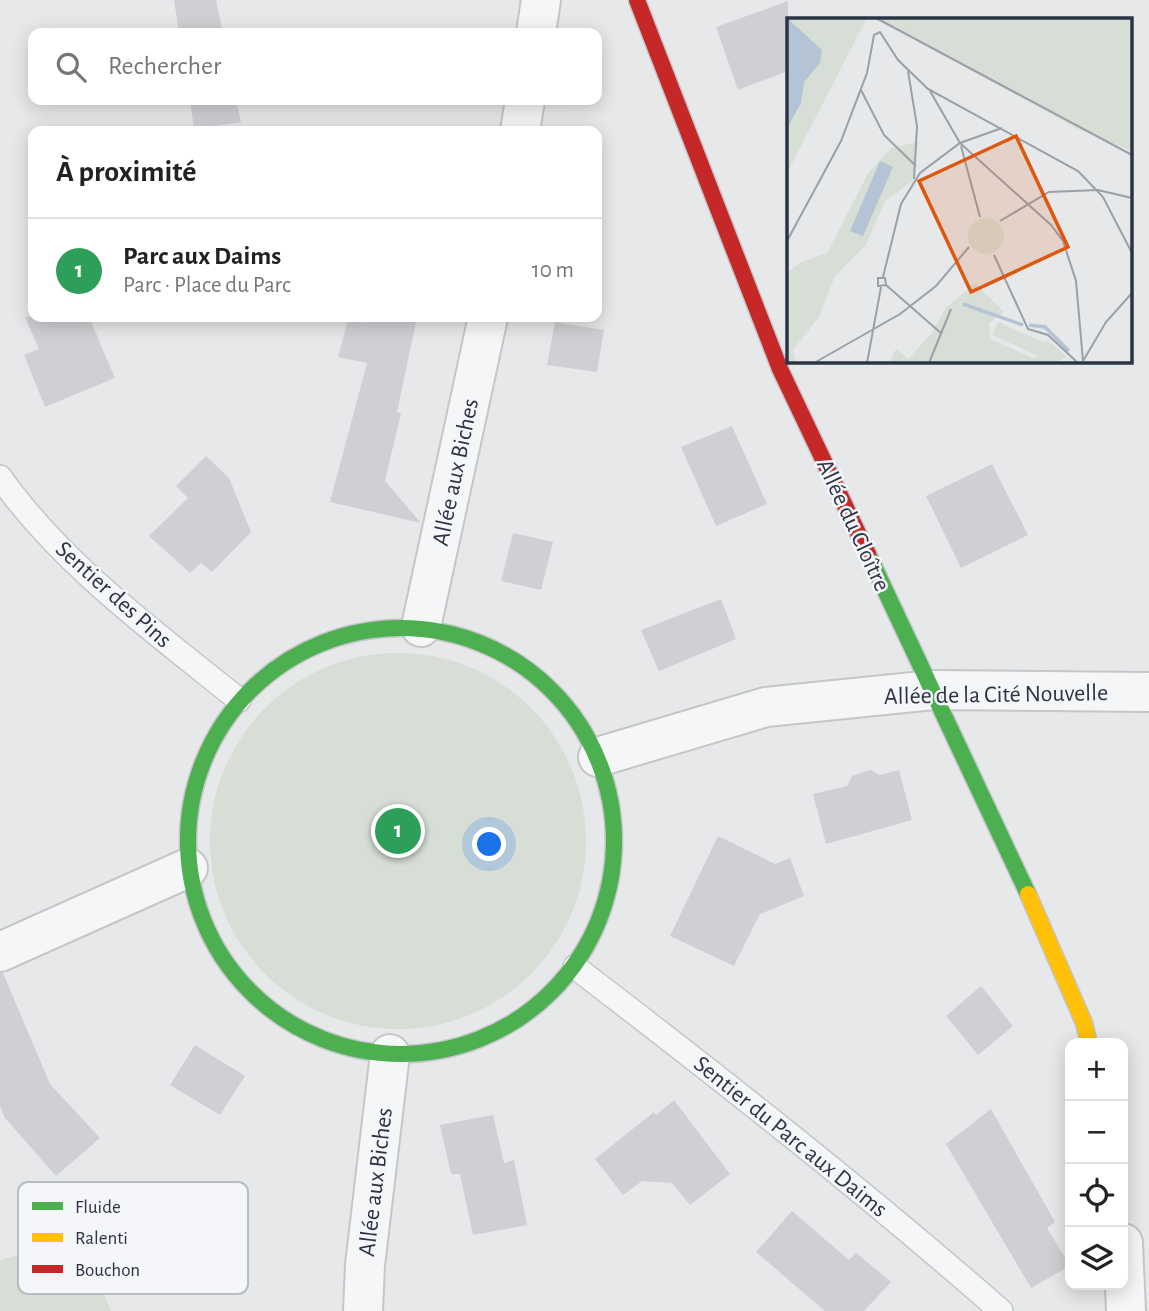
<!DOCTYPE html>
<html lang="fr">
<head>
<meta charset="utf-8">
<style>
  body { margin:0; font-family:"Alegreya Sans",sans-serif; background:#f6f6f6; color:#222 }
  .controls { position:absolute; right:21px; bottom:21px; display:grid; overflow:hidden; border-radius:14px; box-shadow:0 4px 18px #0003 }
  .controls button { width:63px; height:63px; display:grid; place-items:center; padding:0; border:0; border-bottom:2px solid #e0e0e0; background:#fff; color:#222; font:35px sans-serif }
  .you { position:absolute; left:490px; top:845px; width:24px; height:24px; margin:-18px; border:5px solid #fff; border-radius:50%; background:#1a73e8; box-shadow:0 0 0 10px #1a73e833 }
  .badge { display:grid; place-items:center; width:46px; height:46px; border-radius:50%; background:#6c737f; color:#fff; font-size:23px; font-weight:700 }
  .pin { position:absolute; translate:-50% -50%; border:4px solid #fff; box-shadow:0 2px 7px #0006 }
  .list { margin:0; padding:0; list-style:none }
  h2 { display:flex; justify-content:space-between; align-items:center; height:91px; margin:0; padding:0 28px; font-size:30px }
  h2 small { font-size:23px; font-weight:400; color:#767676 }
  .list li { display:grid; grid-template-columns:46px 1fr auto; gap:21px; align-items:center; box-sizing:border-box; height:105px; padding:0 28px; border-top:2px solid #e0e0e0 }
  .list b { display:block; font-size:26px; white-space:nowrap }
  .list p { margin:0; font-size:23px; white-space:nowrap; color:#767676 }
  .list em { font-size:23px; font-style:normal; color:#767676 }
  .icon { flex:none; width:38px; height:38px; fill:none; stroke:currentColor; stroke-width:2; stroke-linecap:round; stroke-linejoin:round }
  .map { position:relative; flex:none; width:1149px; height:1311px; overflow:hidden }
  .search { position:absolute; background:#fff; box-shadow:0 4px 18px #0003; left:28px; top:28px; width:574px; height:77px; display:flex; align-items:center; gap:18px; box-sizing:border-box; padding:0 24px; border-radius:14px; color:#767676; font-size:26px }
  .panel { position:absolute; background:#fff; box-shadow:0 4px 18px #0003; left:28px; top:126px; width:574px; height:196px; border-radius:14px }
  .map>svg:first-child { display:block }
  .green { fill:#d6ded6 }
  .building { fill:#ced0d3 }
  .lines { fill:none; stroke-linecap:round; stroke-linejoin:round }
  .lane-casing { stroke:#c4c6c8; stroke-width:26 }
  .street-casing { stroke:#c4c6c8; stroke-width:42 }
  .fast-casing { stroke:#c4c6c8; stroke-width:19 }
  .slow-casing { stroke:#c4c6c8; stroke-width:19 }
  .jam-casing { stroke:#c4c6c8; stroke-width:19 }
  .lane { stroke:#f5f6f7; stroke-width:23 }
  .street { stroke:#f5f6f7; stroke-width:38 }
  .fast { stroke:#4caf50; stroke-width:16 }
  .slow { stroke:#ffc107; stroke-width:16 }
  .jam { stroke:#c62828; stroke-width:16 }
  .labels { text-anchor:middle; stroke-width:5; stroke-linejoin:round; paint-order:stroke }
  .street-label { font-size:24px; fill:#2b3445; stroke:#f4f6f9 }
  .inset-river { fill:none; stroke:#b4c4d5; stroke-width:3.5 }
  .inset-road { fill:none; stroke:#9ba0a8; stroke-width:2 }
  .view { fill:#df570f; fill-opacity:0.15; stroke:#df570f; stroke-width:3.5 }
  .inset-edge { fill:none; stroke:#2b3445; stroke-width:3.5 }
  .key { fill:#f4f6f9; stroke:#b8bcc3; stroke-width:2 }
  .key-label { font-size:19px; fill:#2b3445 }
</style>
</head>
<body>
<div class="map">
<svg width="1149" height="1311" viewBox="0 0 1149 1311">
  <rect width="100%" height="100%" fill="#e6e8ea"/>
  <!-- green -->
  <path class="green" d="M210 841a188 188 0 1 1 376 0a188 188 0 1 1-376 0Z
    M79 1237 111 1311H0V1260Z"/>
  <!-- building -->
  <path class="building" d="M174 0H216L223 33H179Z
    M788 1V71L738 90 716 27Z
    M190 100H236L241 122 194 129Z
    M25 317H89L115 378 45 407 24 355 39 349Z
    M363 317H417L397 412 401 413 385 481 421 523 330 502 367 363 338 357 348 320 362 323Z
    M555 322 604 330 597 372 547 365Z
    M732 426 767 504 716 526 681 447Z
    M206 456 229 478 251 532 212 572 201 563 190 573 149 536 188 498 176 486Z
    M992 464 1028 535 961 568 926 496Z
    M513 533 553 542 541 590 501 581Z
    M721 599 736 639 659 671 641 630Z
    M871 770 879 775 899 770 912 820 826 844 813 794 847 786 852 776Z
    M718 836 775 864 790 858 804 896 760 914 734 966 670 936Z
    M0 973H3L50 1084 100 1138 56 1176 5 1118 0 1106Z
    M981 986 1013 1026 978 1055 946 1016Z
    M195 1045 245 1076 220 1115 170 1085Z
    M674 1100 730 1174 690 1205 672 1183 642 1181 623 1195 595 1159 654 1112 656 1115Z
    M991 1109 1055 1222 1047 1228 1070 1266 1031 1288 946 1144Z
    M493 1115 504 1163 514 1160 527 1225 473 1235 460 1174H451L440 1125Z
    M792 1211 849 1260 856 1253 891 1282 864 1311H825L756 1252Z"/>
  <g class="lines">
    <!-- lane casing -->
    <g class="lane-casing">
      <path id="lane" d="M0 477C62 565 156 633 239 700
        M575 967C720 1078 864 1191 1001 1311"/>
    </g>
    <!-- street casing -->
    <g class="street-casing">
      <path id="street" d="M536 33 541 0
        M520 131 525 100
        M421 627 488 317
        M598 757 766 707 933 690 1149 692
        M0 952 188 868
        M1123 1243 1126 1311
        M363 1311 365 1265 390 1054"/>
    </g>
    <!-- fast casing -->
    <g class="fast-casing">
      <path id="fast" d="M868 554 1028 894
        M188 841a213 213 0 1 1 426 0a213 213 0 1 1-426 0Z"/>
    </g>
    <!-- slow casing -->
    <g class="slow-casing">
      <path id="slow" d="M1028 894 1084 1023 1089 1043"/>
    </g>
    <!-- jam casing -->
    <g class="jam-casing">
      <path id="jam" d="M637 0 780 369 868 554"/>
    </g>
    <!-- lane -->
    <use href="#lane" class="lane"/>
    <!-- street -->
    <use href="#street" class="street"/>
    <!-- fast -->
    <use href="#fast" class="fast"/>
    <!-- slow -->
    <use href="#slow" class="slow"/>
    <!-- jam -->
    <use href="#jam" class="jam"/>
  </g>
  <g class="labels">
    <!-- street labels -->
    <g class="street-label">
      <text transform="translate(455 472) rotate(-78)" y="8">Allée aux Biches</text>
      <text transform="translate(854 525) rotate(65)" y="8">Allée du Cloître</text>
      <text transform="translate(114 594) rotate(42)" y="8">Sentier des Pins</text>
      <text transform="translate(996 694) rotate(-1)" y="8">Allée de la Cité Nouvelle</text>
      <text transform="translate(791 1136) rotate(39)" y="8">Sentier du Parc aux Daims</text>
      <text transform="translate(375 1182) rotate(-83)" y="8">Allée aux Biches</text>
    </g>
  </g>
  <!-- overview -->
  <g transform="translate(787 18)">
    <rect width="345" height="345" fill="#e6e8ea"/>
    <path d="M0 0H80L0 155ZM89 0H345V133L291 111ZM131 124 126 163 98 183 79 227 48 258 32 299 6 332 9 345H0V255L14 244 40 235 82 154 104 130ZM181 218a18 18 0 1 1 36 0a18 18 0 1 1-36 0ZM188 265 217 294 202 305 203 321 248 341 251 338 205 317 211 304 258 325 261 322 280 339 266 345H102L109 331 121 341 144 316 159 290Z" fill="#d6ded6"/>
    <path d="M0 0 35 32 33 45 17 64 14 85 0 110ZM93 143 106 149 76 218 63 213Z" fill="#b4c4d5"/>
    <path class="inset-river" d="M176 286 236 307M242 307 258 309 282 333"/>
    <path class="inset-road" d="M89 0 345 137M121 53 130 108 127 161M74 72 97 117 129 148M143 73 173 125 264 207 276 223 289 263 296 343M174 128 193 199M213 203 262 174 311 172 345 180M0 223 54 123 80 55 87 17 93 14 111 42 141 71 291 153 316 179 345 235M207 237 241 311 261 317 291 345M96 259 114 186 133 155 173 125 215 110M99 267 91 268V260H98L99 267 155 316M296 343 319 304 345 275M27 345 113 296 149 268 182 229M80 345 94 269M142 345 164 291"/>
    <path class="view" d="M229 118 281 229 184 274 132 163Z"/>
    <rect width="345" height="345" class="inset-edge"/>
  </g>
  <!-- legend -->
  <rect x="18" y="1182" width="230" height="112" rx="10" class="key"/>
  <rect x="32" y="1202" width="31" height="8" fill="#4caf50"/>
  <rect x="32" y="1233" width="31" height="9" fill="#ffc107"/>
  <rect x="32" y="1265" width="31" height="8" fill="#c62828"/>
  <g class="key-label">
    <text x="75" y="1213">Fluide</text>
    <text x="75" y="1244">Ralenti</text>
    <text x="75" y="1276">Bouchon</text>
  </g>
</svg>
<div class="controls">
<button>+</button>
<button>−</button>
<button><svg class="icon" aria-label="locate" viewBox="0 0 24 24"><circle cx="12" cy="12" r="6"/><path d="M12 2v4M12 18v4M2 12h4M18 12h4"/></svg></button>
<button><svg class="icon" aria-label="layers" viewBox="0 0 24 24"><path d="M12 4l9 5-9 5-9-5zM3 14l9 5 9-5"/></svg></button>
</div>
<div class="you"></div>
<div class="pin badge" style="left:398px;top:831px;background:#2e9e5b">1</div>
<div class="search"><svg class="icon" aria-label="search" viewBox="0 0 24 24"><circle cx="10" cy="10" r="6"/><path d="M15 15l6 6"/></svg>Rechercher</div>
<section class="panel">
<h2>À proximité<small></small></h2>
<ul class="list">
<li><span class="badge" style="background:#2e9e5b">1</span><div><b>Parc aux Daims</b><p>Parc · Place du Parc</p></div><em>10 m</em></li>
</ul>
</section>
</div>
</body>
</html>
